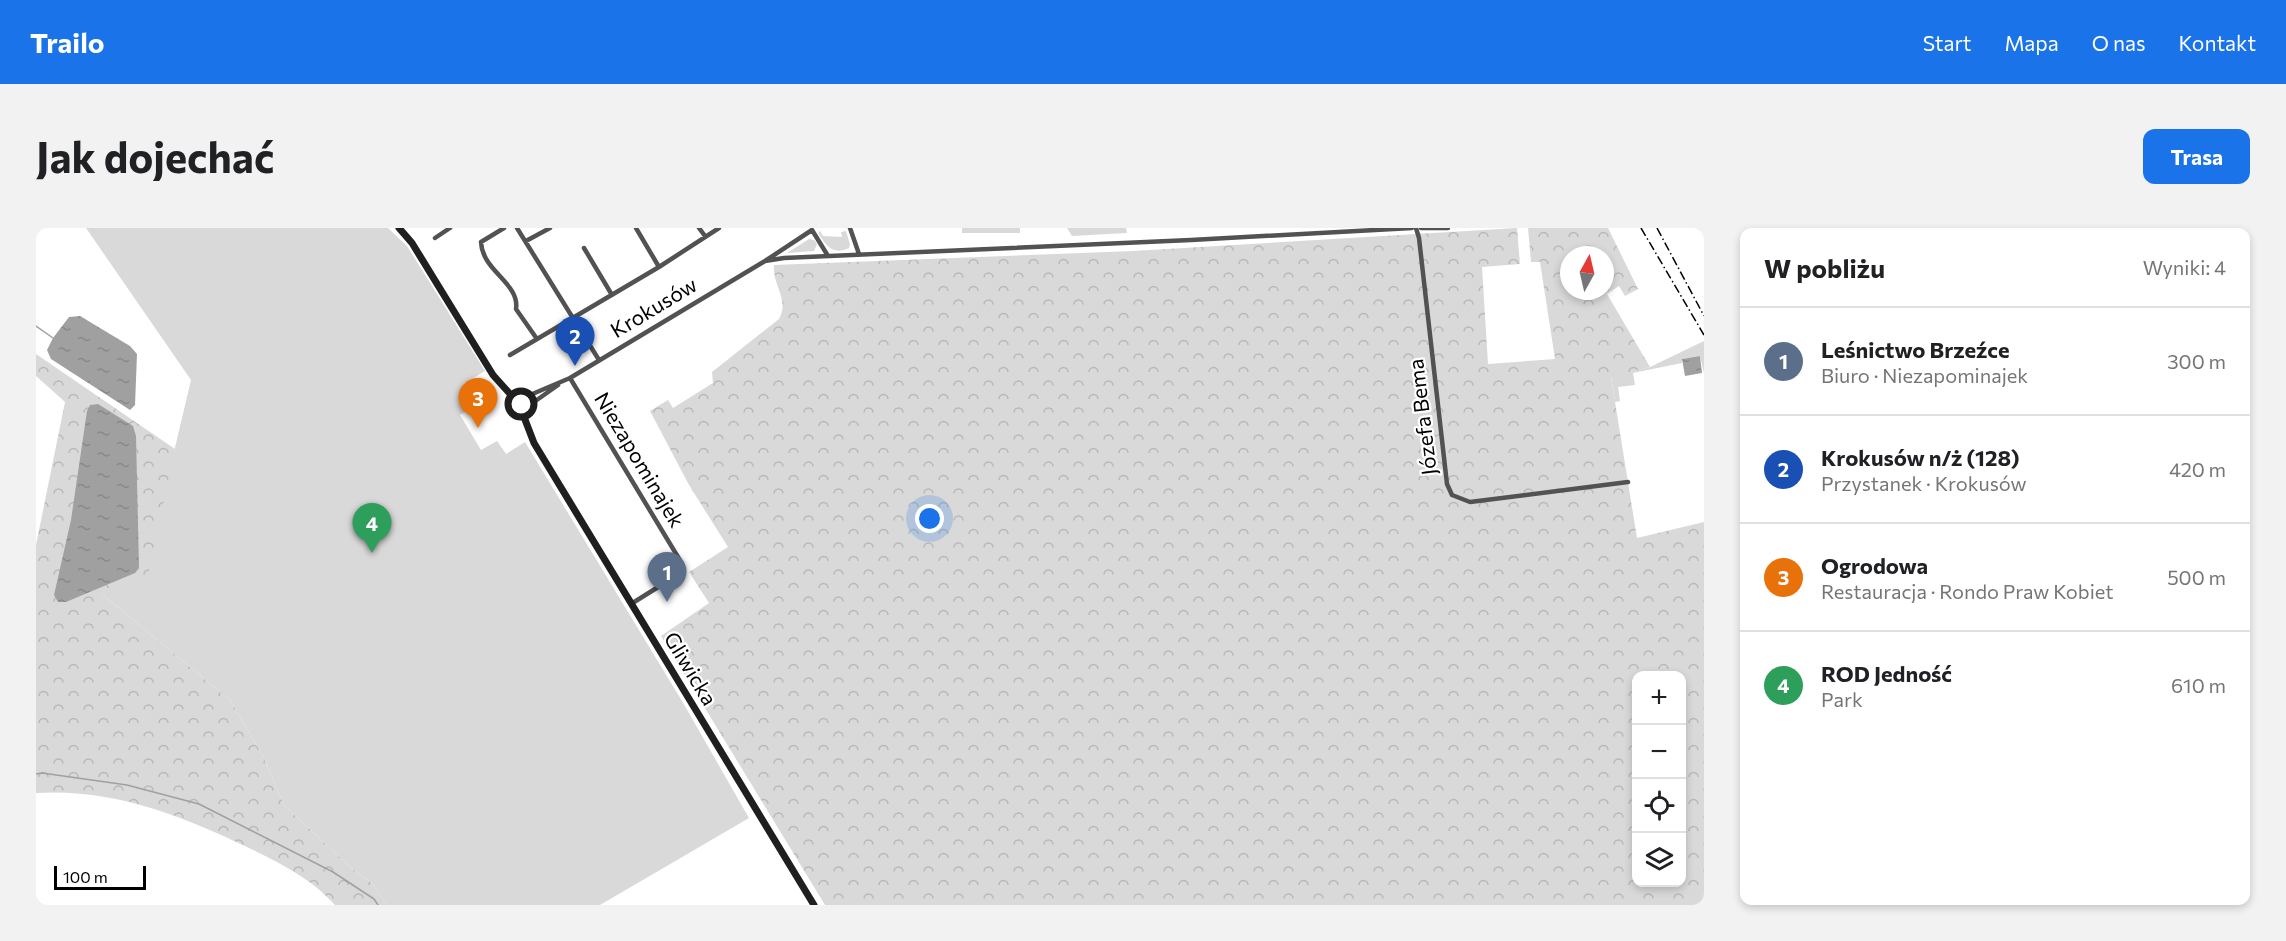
<!DOCTYPE html>
<html lang="pl">
<head>
<meta charset="utf-8">
<style>
  body { margin:0; font-family:Commissioner,sans-serif; background:#f2f2f2; color:#202124 }
  .controls { position:absolute; right:18px; bottom:18px; display:grid; overflow:hidden; border-radius:12px; box-shadow:0 3px 9px #0003 }
  .controls button { width:54px; height:54px; display:grid; place-items:center; padding:0; border:0; border-bottom:2px solid #e0e0e0; background:#fff; color:#202124; font:30px sans-serif }
  .compass { position:absolute; left:1524px; top:18px; width:54px; height:54px; border-radius:50%; background:#fff; box-shadow:0 3px 9px #0003; rotate:8deg }
  .scale { position:absolute; left:18px; bottom:15px; width:92px; box-sizing:border-box; padding-left:6px; border:3px solid #000; border-top:0; font-size:16px; line-height:21px; white-space:nowrap; color:#000; -webkit-text-stroke:4px #fff; paint-order:stroke }
  .you { position:absolute; left:894px; top:291px; width:21px; height:21px; margin:-15px; border:4px solid #fff; border-radius:50%; background:#1a73e8; box-shadow:0 0 0 9px #1a73e833 }
  .badge { display:grid; place-items:center; width:39px; height:39px; border-radius:50%; background:#1a73e8; color:#fff; font-size:20px; font-weight:700 }
  .pin { position:absolute; translate:-50% -50px; filter:drop-shadow(0 2px 3px #0008) }
  .pin::after { content:''; position:absolute; top:32px; width:21px; height:18px; background:inherit; clip-path:polygon(0 0,100% 0,50% 100%) }
  .list { margin:0; padding:0; list-style:none }
  h2 { display:flex; justify-content:space-between; align-items:center; height:78px; margin:0; padding:0 24px; font-size:26px }
  h2 small { font-size:20px; font-weight:400; color:#757577 }
  .list li { display:grid; grid-template-columns:39px 1fr auto; gap:18px; align-items:center; box-sizing:border-box; height:108px; padding:0 24px; border-top:2px solid #e0e0e0 }
  .list b { display:block; font-size:22px; white-space:nowrap }
  .list p { margin:0; font-size:20px; white-space:nowrap; color:#757577 }
  .list em { font-size:20px; font-style:normal; color:#757577 }
  .icon { flex:none; width:33px; height:33px; fill:none; stroke:currentColor; stroke-width:2; stroke-linecap:round; stroke-linejoin:round }
  .map { position:relative; flex:none; width:1668px; height:677px; overflow:hidden; border-radius:12px }
  header { display:flex; align-items:center; gap:36px; box-sizing:border-box; height:84px; padding:0 30px; background:#1a73e8; color:#fff }
  header strong { font-size:28px }
  nav { display:flex; gap:33px; margin-inline-start:auto; font-size:21px }
  .intro { display:flex; align-items:center; justify-content:space-between; box-sizing:border-box; height:144px; padding:0 36px }
  h1 { margin:0; font-size:42px }
  .button { padding:15px 27px; border-radius:12px; background:#1a73e8; color:#fff; font-size:21px; font-weight:700 }
  main { display:flex; gap:36px; padding:0 36px }
  aside { flex:1; background:#fff; border-radius:12px; box-shadow:0 3px 9px #0003 }
  .map>svg:first-child { display:block }
  .green { fill:#d9d9d9 }
  .forest { fill:url(#forest-crowns); fill-rule:evenodd }
  .water { fill:url(#water-ripples) }
  .lines { fill:none; stroke-linecap:round; stroke-linejoin:round }
  .stream { stroke:#a0a0a0; stroke-width:1.5 }
  .minor { stroke:#525252; stroke-width:4.5 }
  .secondary { stroke:#1f1f1f; stroke-width:7 }
  .rail { stroke:#000; stroke-width:1.5; stroke-dasharray:9 3 1.5 3; stroke-linecap:butt }
  .labels { text-anchor:middle; stroke-width:4.5; stroke-linejoin:round; paint-order:stroke }
  .street-label { font-size:21px; fill:#000; stroke:#fff }
</style>
</head>
<body>
<header>
<strong>Trailo</strong>
<nav><a>Start</a><a>Mapa</a><a>O nas</a><a>Kontakt</a></nav>
</header>
<div class="intro"><h1>Jak dojechać</h1><a class="button">Trasa</a></div>
<main>
<div class="map">
<svg width="1668" height="677" viewBox="0 0 1668 677">
  <defs>
    <pattern id="forest-crowns" width="20" height="18" patternUnits="userSpaceOnUse" patternTransform="scale(1.5)"><rect width="20" height="18" fill="#d9d9d9"/><path d="M2 6a3 3 0 1 1 6 0M12 15a3 3 0 1 1 6 0" fill="none" stroke="#b8b8b8"/></pattern>
    <pattern id="water-ripples" width="26" height="14" patternUnits="userSpaceOnUse" patternTransform="scale(1.5)"><rect width="26" height="14" fill="#a0a0a0"/><path d="M2 4q2-2 4 0t4 0M15 11q2-2 4 0t4 0" fill="none" stroke="#888"/></pattern>
  </defs>
  <rect width="100%" height="100%" fill="#fff"/>
  <!-- green -->
  <path class="green" d="M50 0H352L371 18 449 143 427 156 440 177 424 187 445 222 461 213 470 226 489 214 646 473 713 590 564 677H351L336 655 314 639 248 577 227 528 194 472 66 366 119 304 155 152Z
    M926 0H984V5H926Z
    M1031 0H1090L1091 5 1036 8Z
    M784 3 787 8 806 9 805 4 810 3 814 16 813 20C797 28 789 17 782 4Z
    M773 11 778 12 781 16 778 23 751 25Z
    M1668 113V145L1664 128 1646 131V135L1597 145 1599 157 1582 159 1584 173 1579 174 1575 148 1614 139Z"/>
  <!-- forest -->
  <path class="forest" d="M1481 0 1484 36 1446 39 1452 136 1519 131 1504 34H1495L1492 0H1572L1602 61 1589 68 1583 58 1571 66 1614 139 1575 149 1601 310 1668 294V677H789L625 408 673 375 653 344 692 319 653 257 614 183 632 172 637 180 677 155 676 144 743 91C754 72 736 57 738 37L1097 23ZM1533 27H1569V63H1533ZM1600 448H1646V654H1600Z
    M0 126 139 221 112 347 66 366 194 472 227 528 248 577 314 639 336 655 351 677H299C275 650 244 635 211 619 145 587 75 560 0 565V317L29 174 0 148Z"/>
  <!-- water -->
  <path class="water" d="M44 88 94 118 101 126 99 177 94 182 15 131 11 122 17 110 33 89Z
    M1664 128 1666 145 1649 148 1646 131Z
    M62 176 97 198 100 208 103 340 99 345 30 374H22L18 367 35 292 51 183 54 177Z"/>
  <g class="lines">
    <!-- stream -->
    <path class="stream" d="M0 98 17 110
      M0 546 6 545 91 557 163 576 297 644 338 671 342 677"/>
    <!-- minor -->
    <path class="minor" d="M468 0 445 14C446 43 484 55 480 81L501 111
      M481 0 563 132
      M600 0 623 39
      M663 0 669 8
      M814 0 823 26
      M1380 0 1383 10 1411 256 1416 267 1434 274 1592 254
      M1385 0H1412
      M776 2 792 28
      M399 10 414 0
      M490 13 514 0
      M548 20 576 67
      M729 33 748 30 1155 12 1376 0
      M474 127 623 39 683 0
      M534 150 645 334 646 340 643 346 595 376
      M494 167 534 150 729 33 776 2
      M498 174 522 157"/>
    <!-- secondary -->
    <path class="secondary" d="M363 0 376 15 457 147 475 167
      M472 176a13 13 0 1 1 26 0a13 13 0 1 1-26 0Z
      M488 189 498 215 778 677"/>
    <!-- rail -->
    <path class="rail" d="M1605 0 1668 107
      M1621 0 1668 88"/>
  </g>
  <g class="labels">
    <!-- street labels -->
    <g class="street-label">
      <text transform="translate(618 80) rotate(-31)" y="7">Krokusów</text>
      <text transform="translate(1387 189) rotate(-97)" y="7">Józefa Bema</text>
      <text transform="translate(603 232) rotate(59)" y="7">Niezapominajek</text>
      <text transform="translate(654 441) rotate(59)" y="7">Gliwicka</text>
    </g>
  </g>
</svg>
<div class="controls">
<button>+</button>
<button>−</button>
<button><svg class="icon" aria-label="locate" viewBox="0 0 24 24"><circle cx="12" cy="12" r="6"/><path d="M12 2v4M12 18v4M2 12h4M18 12h4"/></svg></button>
<button><svg class="icon" aria-label="layers" viewBox="0 0 24 24"><path d="M12 4l9 5-9 5-9-5zM3 14l9 5 9-5"/></svg></button>
</div>
<svg class="compass" viewBox="-18 -18 36 36"><path d="M0-13l5 13h-10z" fill="#e53935"/><path d="M0 13l5-13h-10z" fill="#757577"/></svg>
<div class="scale">100 m</div>
<div class="you"></div>
<div class="pin badge" style="left:631px;top:374px;background:#5c6f8a">1</div>
<div class="pin badge" style="left:539px;top:138px;background:#1a4fb4">2</div>
<div class="pin badge" style="left:442px;top:200px;background:#e8710a">3</div>
<div class="pin badge" style="left:336px;top:325px;background:#2e9e5b">4</div>
</div>
<aside>
<h2>W pobliżu<small>Wyniki: 4</small></h2>
<ul class="list">
<li><span class="badge" style="background:#5c6f8a">1</span><div><b>Leśnictwo Brzeźce</b><p>Biuro · Niezapominajek</p></div><em>300 m</em></li>
<li><span class="badge" style="background:#1a4fb4">2</span><div><b>Krokusów n/ż (128)</b><p>Przystanek · Krokusów</p></div><em>420 m</em></li>
<li><span class="badge" style="background:#e8710a">3</span><div><b>Ogrodowa</b><p>Restauracja · Rondo Praw Kobiet</p></div><em>500 m</em></li>
<li><span class="badge" style="background:#2e9e5b">4</span><div><b>ROD Jedność</b><p>Park</p></div><em>610 m</em></li>
</ul>
</aside>
</main>
</body>
</html>
